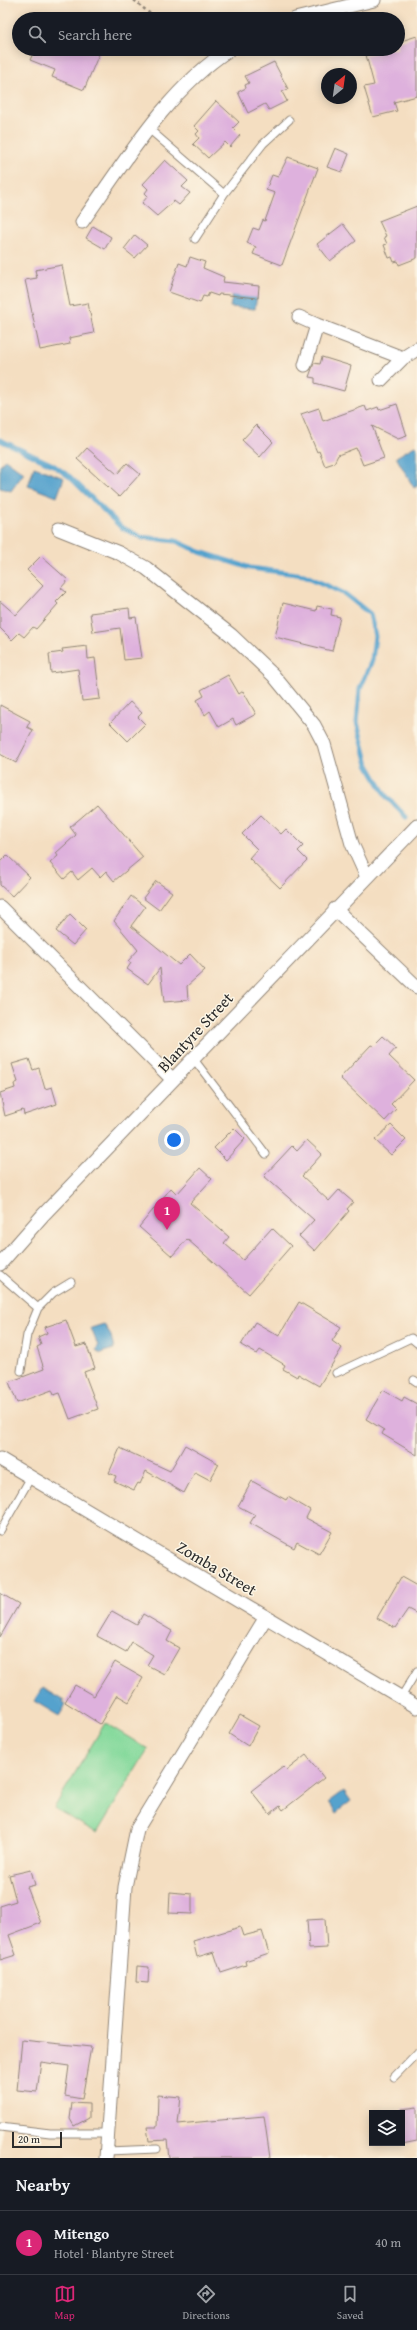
<!DOCTYPE html>
<html lang="en">
<head>
<meta charset="utf-8">
<style>
  body { margin:0; font-family:"Gentium Book Plus",serif; background:#242831; color:#f1f3f6 }
  .controls { position:absolute; right:12px; bottom:12px; display:grid; overflow:hidden; border-radius:0px; box-shadow:0 2px 10px #0003 }
  .controls button { width:36px; height:36px; display:grid; place-items:center; padding:0; border:0; border-bottom:1px solid #363941; background:#171b24; color:#f1f3f6; font:20px sans-serif }
  .compass { position:absolute; left:321px; top:68px; width:36px; height:36px; border-radius:50%; background:#171b24; box-shadow:0 2px 10px #0003; rotate:29deg }
  .scale { position:absolute; left:12px; bottom:10px; width:50px; box-sizing:border-box; padding-left:4px; border:2px solid #2b2b2b; border-top:0; font-size:11px; line-height:14px; white-space:nowrap; color:#2b2b2b; -webkit-text-stroke:3px #fcf5e5; paint-order:stroke }
  .you { position:absolute; left:174px; top:1140px; width:14px; height:14px; margin:-10px; border:3px solid #fff; border-radius:50%; background:#1a73e8; box-shadow:0 0 0 6px #1a73e833 }
  .badge { display:grid; place-items:center; width:26px; height:26px; border-radius:50%; background:#db2777; color:#fff; font-size:13px; font-weight:700 }
  .pin { position:absolute; translate:-50% -33px; filter:drop-shadow(0 1px 2px #0008) }
  .pin::after { content:''; position:absolute; top:21px; width:14px; height:12px; background:inherit; clip-path:polygon(0 0,100% 0,50% 100%) }
  .list { margin:0; padding:0; list-style:none }
  h2 { display:flex; justify-content:space-between; align-items:center; height:52px; margin:0; padding:0 16px; font-size:17px }
  h2 small { font-size:13px; font-weight:400; color:#9ea1a6 }
  .list li { display:grid; grid-template-columns:26px 1fr auto; gap:12px; align-items:center; box-sizing:border-box; height:64px; padding:0 16px; border-top:1px solid #363941 }
  .list b { display:block; font-size:15px; white-space:nowrap }
  .list p { margin:0; font-size:13px; white-space:nowrap; color:#9ea1a6 }
  .list em { font-size:13px; font-style:normal; color:#9ea1a6 }
  .icon { flex:none; width:22px; height:22px; fill:none; stroke:currentColor; stroke-width:2; stroke-linecap:round; stroke-linejoin:round }
  .map { position:relative; flex:none; width:417px; height:2158px; overflow:hidden }
  .search { position:absolute; background:#171b24; box-shadow:0 2px 10px #0003; left:12px; right:12px; top:12px; height:44px; display:flex; align-items:center; gap:10px; box-sizing:border-box; padding:0 14px; border-radius:22px; color:#9ea1a6; font-size:15px }
  .sheet { height:116px; background:#171b24 }
  nav { display:flex; justify-content:space-around; align-items:center; box-sizing:border-box; height:56px; border-top:1px solid #363941; background:#171b24; font-size:11px; color:#9ea1a6 }
  nav a { display:grid; justify-items:center; gap:2px }
  nav .on { color:#db2777 }
  .map>svg:first-child { display:block }
  .green { fill:#84d99b; stroke:#588263 }
  .water { fill:#54a2cd; stroke:#40667c }
  .lines { fill:none; stroke-linecap:round; stroke-linejoin:round }
  .stream { stroke:#54a2cd; stroke-width:5 }
  .building { fill:#deb1dd }
  .service-casing { stroke:#908476; stroke-width:9 }
  .minor-casing { stroke:#908476; stroke-width:15 }
  .path { stroke:#908476; stroke-width:2.5; stroke-dasharray:3 3; stroke-linecap:butt }
  .service { stroke:#fff; stroke-width:7 }
  .minor { stroke:#fff; stroke-width:13 }
  .labels { text-anchor:middle; stroke-width:3; stroke-linejoin:round; paint-order:stroke }
  .street-label { font-size:16px; fill:#2b2b2b; stroke:#fcf5e5 }
</style>
</head>
<body>
<div class="map">
<svg width="417" height="2158" viewBox="0 0 417 2158">
  <rect width="100%" height="100%" fill="#fcf5e5"/>
  <filter id="ink" filterUnits="userSpaceOnUse"><feTurbulence type="fractalNoise" baseFrequency=".025" numOctaves="2"/><feDisplacementMap in="SourceGraphic" scale="8" xChannelSelector="R" yChannelSelector="G"/><feConvolveMatrix kernelMatrix="1 2 1 2 8 2 1 2 1" color-interpolation-filters="sRGB"/></filter>
  <filter id="wash" filterUnits="userSpaceOnUse"><feTurbulence type="fractalNoise" baseFrequency=".012" numOctaves="4" result="noise"/><feDisplacementMap in="SourceGraphic" scale="16" xChannelSelector="R" yChannelSelector="G"/><feGaussianBlur stdDeviation="0.9" result="paint"/><feColorMatrix in="noise" values="0 0 0 0 0 0 0 0 0 0 0 0 0 0 0 0 0 1.4 0 .05"/><feComposite in="paint" operator="in"/></filter>
  <g filter="url(#wash)">
    <rect width="100%" height="100%" fill="#f4dec1"/>
    <!-- green -->
    <path class="green" d="M105 1723 148 1749 97 1833 54 1808Z"/>
    <!-- water -->
    <path class="water" d="M233 293 257 296 255 309 230 307Z
      M415 446 417 449V486L414 488 396 457Z
      M5 459 24 473 11 491 0 488V466Z
      M34 467 64 478 57 497 28 486Z
      M104 1324 111 1336 114 1349 103 1352 101 1354 96 1350 98 1346 91 1328Z
      M42 1688 64 1701 63 1703 66 1705 59 1716 34 1701Z
      M344 1791 351 1801 336 1813 329 1802Z"/>
    <g class="lines">
      <!-- stream -->
      <path class="stream" d="M0 440 53 465 70 477 121 527 141 537 176 541 200 552 250 568 304 575 345 594 370 614 375 636 372 660 360 689 357 722 368 765 386 796 406 817"/>
    </g>
    <g id="blocks">
      <!-- building -->
      <path class="building" d="M417 36V96L394 102 397 111 373 117 364 87 374 85 366 55 379 52 378 49H398V42Z
        M35 49H101L84 90 52 77 55 70 30 60Z
        M274 62 288 89 282 92 287 101 269 110 265 104 248 113 238 92 246 88 245 85 249 83 245 76Z
        M216 101 239 122 233 128 240 135 230 147 225 142 208 158 193 144 199 138 196 134 199 131 194 126Z
        M335 148 349 154 342 172 327 167Z
        M288 157 318 168 282 265 253 254 256 247 247 243 253 228 259 230 263 220 265 221 275 193 266 190 272 175 278 177Z
        M165 160 188 181 182 187 190 193 179 205 174 201 157 216 142 203 148 196 145 193 148 189 143 184Z
        M417 206V258L399 265 398 261 394 262 392 257 389 258 384 245 387 244 384 237 386 236 379 221Z
        M343 224 356 241 330 261 317 244Z
        M93 226 111 237 105 249 86 238Z
        M135 235 147 245 135 258 124 249Z
        M190 257 205 262 203 268 224 277 223 282 259 286 258 298 219 294 218 296 209 293 207 297 203 296 200 303 169 292 179 263 187 266Z
        M62 265 70 306 88 303 94 333 69 338 70 344 40 350 25 280 37 278 35 270Z
        M322 357 351 366 344 391 315 383V378L309 377 314 363 320 364Z
        M397 404 407 436 398 439 372 426 384 458 363 465 356 448 338 455 334 463 325 466 319 451 317 452 301 414 319 408 323 421 365 406 367 411 378 407 379 410Z
        M256 425 273 442 260 457 242 440Z
        M87 448 117 474 127 463 140 474 119 497 77 459Z
        M41 556 68 580 61 588 66 592 56 602 58 604 36 629 33 627 24 637 19 633 12 640 0 628V601L16 615 43 586 27 570Z
        M283 603 316 611 317 606 332 609 331 615 340 617 332 651 275 637Z
        M129 608 130 618 136 617 142 658 124 660 120 628 93 632 90 613Z
        M87 646 88 659 95 658 100 699 82 701 78 669 51 673 49 654 63 652 62 649Z
        M228 675 239 694 243 691 256 714 236 725 233 719 219 727 210 711 205 715 197 700 204 696 201 690Z
        M130 702 142 713 138 717 145 724 128 741 110 723Z
        M0 705 30 721 27 727 33 730 16 763 0 754Z
        M97 804 143 857 114 881 106 871 100 877 92 868 78 880 72 872 64 879 50 863 58 856 56 853 76 835 70 827Z
        M261 815 281 834 286 829 303 846 298 851 307 860 280 888 249 858 257 849 242 834Z
        M7 855 30 877 12 896 0 885V862Z
        M156 881 172 892 159 910 143 898Z
        M131 896 145 907 131 926 179 965 190 954 205 970 187 986 188 1000 164 1002 160 968 148 984 127 969 131 963 128 961 138 950 114 921Z
        M70 914 86 930 73 945 56 931Z
        M383 1036 396 1048 389 1056 414 1080 391 1104 396 1109 385 1121 340 1078 371 1045 373 1046Z
        M29 1059 33 1070 39 1068 45 1089 52 1087 57 1104 24 1115 23 1110 5 1116 0 1093 15 1088 14 1084 18 1082 12 1064Z
        M391 1125 406 1140 391 1155 375 1140Z
        M234 1128 245 1139 226 1160 214 1148Z
        M307 1140 322 1154 302 1176 329 1201 339 1190 353 1202 347 1209 349 1211 315 1251 299 1236 314 1220 264 1176 292 1146 297 1151Z
        M200 1168 212 1179 190 1203 229 1237 224 1243 243 1260 272 1228 291 1246 249 1294 187 1239 172 1256 139 1227 171 1188 177 1194Z
        M299 1302 341 1327 332 1341 342 1348 319 1386 298 1374 297 1377 283 1369 285 1365 260 1350 257 1354 241 1345 255 1322 279 1336Z
        M66 1320 76 1347 86 1344 95 1368 84 1372 98 1409 70 1419 60 1393 54 1395 52 1390 17 1403 9 1382 44 1369 37 1347 41 1345 38 1337 47 1333 45 1327Z
        M383 1390 402 1401 404 1397 417 1404V1455L382 1434 384 1430 366 1419Z
        M185 1445 219 1464 210 1480 195 1472 184 1493 146 1471 140 1484 138 1483 134 1490 114 1481 116 1476 109 1473 120 1448 170 1471Z
        M252 1481 286 1500 288 1497 310 1510 306 1518 332 1532 319 1554 297 1542 294 1548 250 1523 255 1515 238 1506Z
        M401 1577 417 1586V1614L408 1609 395 1628 377 1618Z
        M0 1593 19 1604 0 1637Z
        M112 1611 137 1625 143 1614 172 1631 167 1641 179 1648 164 1674 147 1665 153 1655 132 1642 126 1652 97 1636Z
        M115 1662 143 1678 129 1702 117 1695 100 1724 65 1702 75 1685 94 1696Z
        M240 1715 259 1726 248 1746 229 1734Z
        M306 1755 324 1778 283 1810 280 1806 270 1814 251 1791 283 1766 287 1770Z
        M31 1870 35 1885 27 1887 41 1923 9 1935 16 1955 0 1960V1906L16 1901 9 1875Z
        M170 1892 192 1894V1914L169 1913Z
        M325 1919 327 1948 309 1949 307 1920Z
        M240 1927 243 1936 262 1931 269 1953 245 1961 246 1965 221 1973 214 1952 197 1957 193 1941Z
        M137 1966 149 1967 148 1983 136 1982Z
        M22 2040 91 2047 82 2099 65 2096 69 2066 41 2062 37 2092 17 2090Z
        M158 2095 181 2097 178 2124 264 2116 270 2158H169L167 2140 149 2141 147 2127H157Z
        M72 2103 89 2104V2118L74 2126 70 2119Z
        M417 2107V2141L402 2144V2109Z"/>
    </g>
  </g>
  <g filter="url(#ink)">
    <use href="#blocks" fill-opacity="0" stroke="#908476" stroke-width="1"/>
    <g class="lines">
      <!-- service casing -->
      <g class="service-casing">
        <path id="service" d="M149 129 224 194 263 144 289 120
          M195 239 224 194
          M193 1058 266 1154
          M0 1275 38 1308 27 1335 21 1371
          M38 1308 53 1293 71 1282
          M336 1373 411 1338 417 1343
          M414 1380 417 1382
          M0 1531 31 1477
          M401 1697 417 1671
          M394 2077 417 2053
          M0 2127 50 2133H108
          M107 2151 157 2149"/>
      </g>
      <!-- minor casing -->
      <g class="minor-casing">
        <path id="minor" d="M295 19 374 0
          M82 222C124 163 168 89 230 49
          M299 317 317 325
          M305 365 317 325 403 358
          M381 380 403 358 417 349
          M59 529 119 553 146 568 231 635 273 675 314 725 324 744 352 844 367 877
          M0 907 173 1080
          M335 909 417 987
          M0 1264 43 1215 417 826
          M0 1459 417 1707
          M106 2158 125 1887 137 1829 266 1617"/>
      </g>
      <!-- path -->
      <path class="path" d="M134 0 156 19"/>
      <!-- service -->
      <use href="#service" class="service"/>
      <!-- minor -->
      <use href="#minor" class="minor"/>
    </g>
  </g>
  <g class="labels">
    <!-- street labels -->
    <g class="street-label">
      <text transform="translate(195 1032) rotate(-47)" y="6">Blantyre Street</text>
      <text transform="translate(217 1568) rotate(31)" y="6">Zomba Street</text>
    </g>
  </g>
</svg>
<div class="controls">
<button><svg class="icon" aria-label="layers" viewBox="0 0 24 24"><path d="M12 4l9 5-9 5-9-5zM3 14l9 5 9-5"/></svg></button>
</div>
<svg class="compass" viewBox="-18 -18 36 36"><path d="M0-13l5 13h-10z" fill="#e53935"/><path d="M0 13l5-13h-10z" fill="#9ea1a6"/></svg>
<div class="scale">20 m</div>
<div class="you"></div>
<div class="pin badge" style="left:167px;top:1230px">1</div>
<div class="search"><svg class="icon" aria-label="search" viewBox="0 0 24 24"><circle cx="10" cy="10" r="6"/><path d="M15 15l6 6"/></svg>Search here</div>
</div>
<section class="sheet">
<h2>Nearby<small></small></h2>
<ul class="list">
<li><span class="badge">1</span><div><b>Mitengo</b><p>Hotel · Blantyre Street</p></div><em>40 m</em></li>
</ul>
</section>
<nav>
<a class="on"><svg class="icon" aria-label="map" viewBox="0 0 24 24"><path d="M3 6l6-2 6 2 6-2v14l-6 2-6-2-6 2zM9 4v14M15 6v14"/></svg>Map</a>
<a><svg class="icon" aria-label="directions" viewBox="0 0 24 24"><path d="M12 3l9 9-9 9-9-9zM9 14v-3h6M13 9l2 2-2 2"/></svg>Directions</a>
<a><svg class="icon" aria-label="saved" viewBox="0 0 24 24"><path d="M7 4h10v16l-5-4-5 4z"/></svg>Saved</a>
</nav>
</body>
</html>
